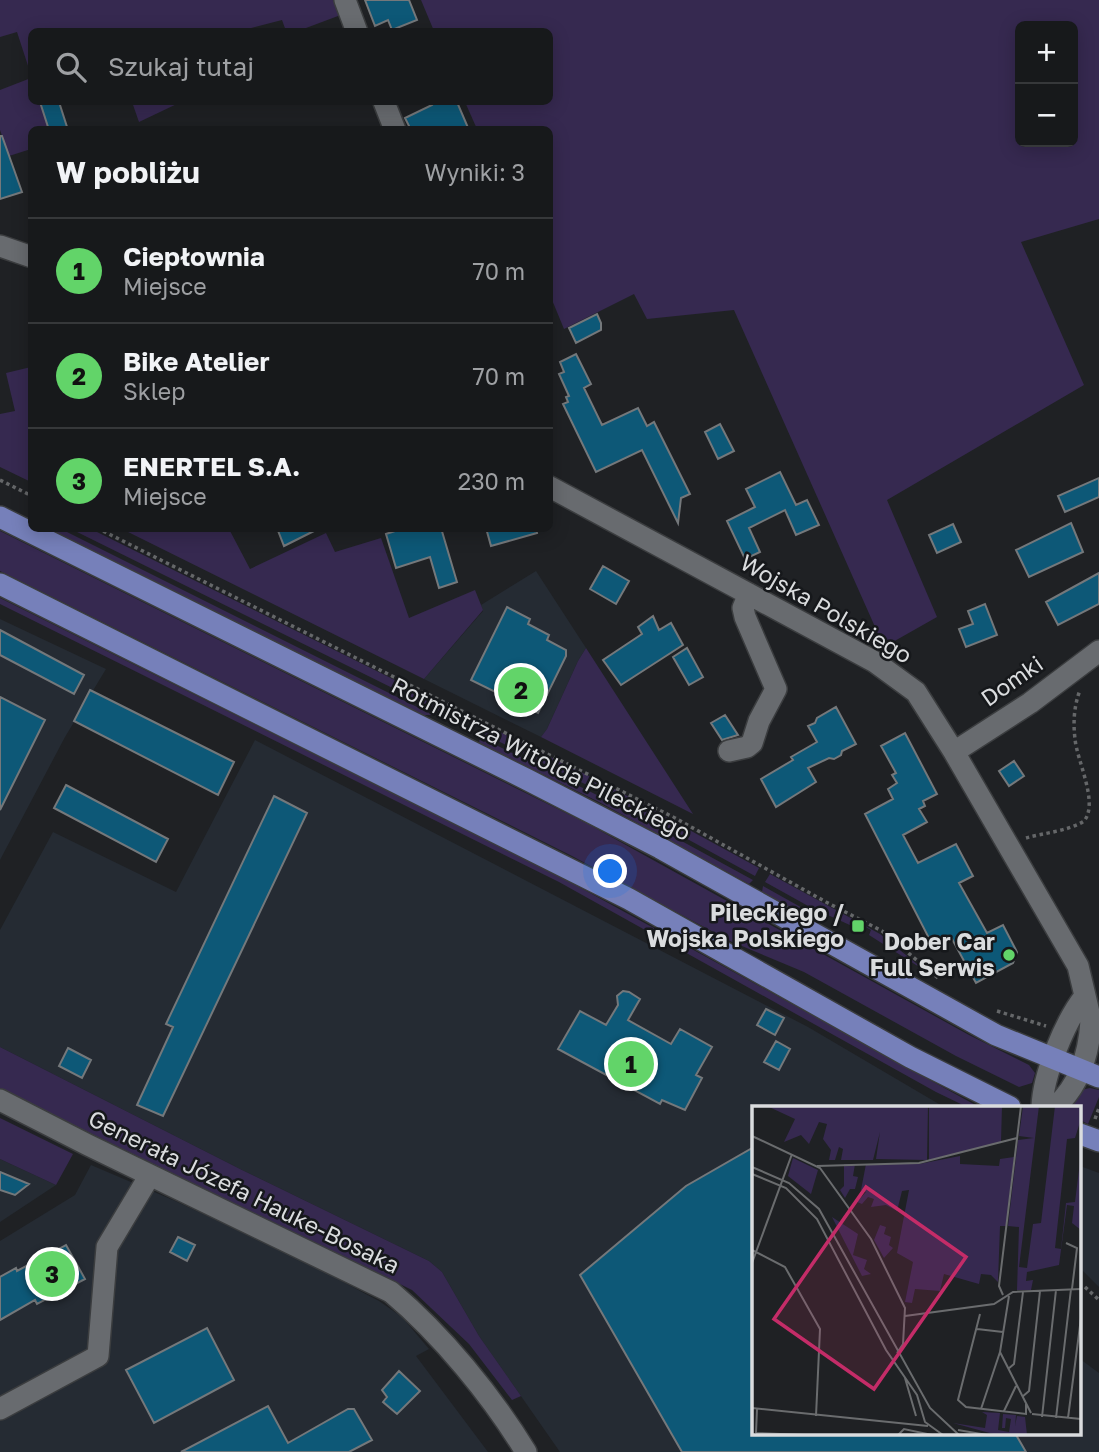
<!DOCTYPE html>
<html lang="pl">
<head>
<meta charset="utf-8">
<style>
  body { margin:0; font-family:"Golos Text",sans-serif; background:#202224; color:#f1f3f6 }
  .controls { position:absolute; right:21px; top:21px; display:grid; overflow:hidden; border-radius:10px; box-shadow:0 4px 18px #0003 }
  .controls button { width:63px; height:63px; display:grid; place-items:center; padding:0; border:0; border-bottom:2px solid #36383a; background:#17191b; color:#f1f3f6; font:35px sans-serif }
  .you { position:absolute; left:611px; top:872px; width:24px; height:24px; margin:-18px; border:5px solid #fff; border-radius:50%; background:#1a73e8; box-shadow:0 0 0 10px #1a73e833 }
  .badge { display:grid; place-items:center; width:46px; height:46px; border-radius:50%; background:#62d469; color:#111; font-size:23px; font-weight:700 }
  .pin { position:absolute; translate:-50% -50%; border:4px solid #fff; box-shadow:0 2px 7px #0006 }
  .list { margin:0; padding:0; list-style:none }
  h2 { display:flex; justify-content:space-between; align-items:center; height:91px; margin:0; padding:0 28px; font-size:30px }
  h2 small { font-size:23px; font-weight:400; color:#9ea0a3 }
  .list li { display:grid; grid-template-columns:46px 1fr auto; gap:21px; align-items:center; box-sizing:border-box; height:105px; padding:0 28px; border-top:2px solid #36383a }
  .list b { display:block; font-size:26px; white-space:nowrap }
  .list p { margin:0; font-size:23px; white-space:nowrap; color:#9ea0a3 }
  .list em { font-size:23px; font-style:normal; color:#9ea0a3 }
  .icon { flex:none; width:38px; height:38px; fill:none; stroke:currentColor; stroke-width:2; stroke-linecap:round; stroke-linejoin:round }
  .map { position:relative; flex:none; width:1099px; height:1452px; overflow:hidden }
  .search { position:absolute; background:#17191b; box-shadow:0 4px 18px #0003; left:28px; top:28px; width:525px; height:77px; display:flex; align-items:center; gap:18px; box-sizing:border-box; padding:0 24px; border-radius:10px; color:#9ea0a3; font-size:26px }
  .panel { position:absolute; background:#17191b; box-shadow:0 4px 18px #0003; left:28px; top:126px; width:525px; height:406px; border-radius:10px }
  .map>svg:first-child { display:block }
  .built { fill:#252b33 }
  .green { fill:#362950; fill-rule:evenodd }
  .building { fill:#0d5877; stroke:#74787b; stroke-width:2 }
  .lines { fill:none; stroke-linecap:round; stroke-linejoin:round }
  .minor-casing { stroke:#3b3d3f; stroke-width:24 }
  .major-casing { stroke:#3b3d3f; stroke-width:24 }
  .path { stroke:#656769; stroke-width:3.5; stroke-dasharray:3.5 3.5; stroke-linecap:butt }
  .minor { stroke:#686b6f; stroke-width:21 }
  .major { stroke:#7680ba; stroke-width:21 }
  .poi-dot { fill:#62d469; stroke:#16181b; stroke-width:2.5 }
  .labels { text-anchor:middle; stroke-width:5; stroke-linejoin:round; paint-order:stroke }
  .street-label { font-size:23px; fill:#dadcde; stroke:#16181b }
  .poi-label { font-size:23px; font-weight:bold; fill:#dadcde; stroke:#16181b; text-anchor:end }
  .inset-road { fill:none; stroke:#6a6c6e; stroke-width:2 }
  .view { fill:#c42c68; fill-opacity:0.15; stroke:#c42c68; stroke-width:3.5 }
  .inset-edge { fill:none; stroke:#dadcde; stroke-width:3.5 }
</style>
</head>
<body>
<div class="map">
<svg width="1099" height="1452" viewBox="0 0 1099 1452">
  <rect width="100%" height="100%" fill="#1f2124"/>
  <!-- built -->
  <path class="built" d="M536 571 586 648 578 661 547 729 541 737 424 679 483 611 481 605Z
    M0 619 106 669 65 737 0 860Z
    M255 740 808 1027 944 1107H754V1433H1080V1359L1099 1373V1452H560L479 1336 442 1272 429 1261 242 1170 0 1047V930L53 832 176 892Z
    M0 1159 56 1185 0 1222Z
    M91 1165 173 1200 298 1258 379 1301 402 1317 429 1349 416 1356 488 1452H0V1241L75 1195Z
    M1080 1166 1099 1173V1287L1080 1268Z"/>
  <!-- green -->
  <path class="green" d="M0 0H341L346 13 298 31H286L282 20 236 32H32L31 75 17 32 0 37Z
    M421 0H1099V219L1021 242 1084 385 887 500 937 617 884 647 734 310 647 319 634 294 564 329 550 295V130L477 129 465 102H550V32L434 31ZM1020 26H1073V142H1020Z
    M31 78 32 102H40L49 129 32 130 31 149 9 156 0 130V90Z
    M132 102H181L139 122Z
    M31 367H32L31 482 0 467V414L15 411 6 373Z
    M47 529H61L433 715H422Z
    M71 529H91L443 704 439 711Z
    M122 529H229L250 569 326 533 335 552 381 538 409 618 475 590 483 610 424 679Z
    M0 531 588 824 969 1035 1029 1065 1035 1073 1032 1083 1019 1087 956 1056 804 972 730 941 572 856 0 571Z
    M0 598 561 877 979 1107H967L936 1092 559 882 0 604Z
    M586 648 693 814 541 737 547 729 578 661Z
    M486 725 607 785 759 868 755 876 603 793 482 733Z
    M480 737 601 797 753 880 749 884 599 802 479 743Z
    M770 874 880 934 927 972 869 935 871 930 857 922 852 926 810 907 765 882Z
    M763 886 822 919V920L801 913 762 892Z
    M0 1047 242 1170 429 1261 442 1272 479 1336 521 1396 512 1400 469 1344 412 1290 0 1089Z
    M1090 1088 1099 1090V1097L1088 1124 1080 1120V1107H1072V1105L1081 1090Z
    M0 1118 73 1154 56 1185 0 1159Z"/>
  <!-- building -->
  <path class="building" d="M365 0H409L417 20 392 30 388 20 375 26Z
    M40 102H59L68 130H49Z
    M431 102H457L469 130H411L405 118 432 105Z
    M0 136H2L22 192 0 199Z
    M597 314 601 323V330L576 343 569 328Z
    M576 354 591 384 584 388 602 425 638 408 647 426 654 422 690 494 681 498 678 523 642 450 596 472 563 404 568 402 566 397 569 396 559 374 564 372 560 362Z
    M720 424 734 451 718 459 705 432Z
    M780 472 796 505 807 500 819 525 796 535 785 510 749 528 760 552 745 559 727 521 755 507 746 489Z
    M1099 478V497L1065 512 1058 496Z
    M1071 523 1083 552 1029 577 1016 550Z
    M953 524 961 542 937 553 929 535Z
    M277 528H320L284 546Z
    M404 528H441L457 582 439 588 430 557 396 568 386 534Z
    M486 528H536L537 533 491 546Z
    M603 566 629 581 616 604 590 589Z
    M1099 573V604L1058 625 1046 602Z
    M985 604 997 635 966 647 959 629 973 624 968 611Z
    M507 607 530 619 528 624 549 635 547 640 566 650V656L538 713 471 680Z
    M653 616 659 630 671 623 683 645 621 685 603 660 642 634 638 627Z
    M0 630 84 675 74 694 0 655Z
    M687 648 703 677 689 685 673 657Z
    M90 690 234 762 218 795 74 721Z
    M0 697 45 720 0 810Z
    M836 707 856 744 842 751 841 755 834 759 829 758 808 768 816 782 776 807 761 779 793 760 791 757 817 742 808 726 815 723 817 718Z
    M725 715 738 735 722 740 711 723Z
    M905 733 937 794 923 801 925 806 919 809 927 822 903 835 918 863 956 844 973 876 959 883 987 933 1003 925 1017 952 1013 963 976 983 951 937 933 946 865 814 893 799 888 789 897 783 892 775 896 773 881 746Z
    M1014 761 1024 776 1009 786 999 771Z
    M66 785 168 839 156 862 54 808Z
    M274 796 307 813 163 1116 137 1105 173 1027 166 1024Z
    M623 991 629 992 640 999 628 1020 671 1044 680 1029 712 1047 696 1075 702 1078 685 1110 662 1100 660 1104 558 1049 580 1011 606 1025 618 1005 617 996Z
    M766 1009 784 1018 775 1035 757 1025Z
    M776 1041 790 1049 779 1070 764 1062Z
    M68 1048 91 1060 82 1078 59 1066Z
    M754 1147V1433H1015L1026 1452H682L580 1275 686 1186Z
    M0 1172 29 1184 15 1195 0 1190Z
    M178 1237 195 1245 187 1261 170 1252Z
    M66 1245 85 1279 37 1304 35 1300 0 1320V1277L16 1268 17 1271Z
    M207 1328 234 1380 154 1423 126 1370Z
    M399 1371 420 1391 397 1414 383 1402 387 1397 382 1390Z
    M268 1406 288 1443 348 1409H354L372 1440 349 1452H181Z"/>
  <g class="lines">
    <!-- minor casing -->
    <g class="minor-casing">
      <path id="minor" d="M345 0 357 32
        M384 102 395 130
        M0 246 32 257
        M550 487 875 662 916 692 954 752 1078 966 1091 1021C1089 1053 1080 1085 1055 1107
        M729 751 747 747 752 743 759 721 776 689 745 617 743 608 749 594
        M954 752 1030 703 1099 651
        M0 1100 88 1145 391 1292C441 1334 492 1396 526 1452
        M1042 1107C1043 1075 1065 1021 1085 996
        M0 1409 98 1356 107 1247 150 1175"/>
    </g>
    <!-- major casing -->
    <g class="major-casing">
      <path id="major" d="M0 517 526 779 660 848 996 1035 1099 1077
        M0 584 629 899 910 1057 1010 1107
        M1080 1134 1099 1141"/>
    </g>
    <!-- path -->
    <path class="path" d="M0 480 32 496
      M97 528 675 818 826 902 882 931 938 978
      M1026 838C1043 833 1069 831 1084 821 1099 803 1077 761 1075 739 1073 722 1074 706 1080 690
      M997 1011 1046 1026
      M1095 1119 1099 1108
      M1085 1287 1099 1300"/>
    <!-- minor -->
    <use href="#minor" class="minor"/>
    <!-- major -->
    <use href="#major" class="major"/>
  </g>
  <!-- markers -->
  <g class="poi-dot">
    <rect x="851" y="919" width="14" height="14" rx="3.5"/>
    <circle cx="1009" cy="955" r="7"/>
  </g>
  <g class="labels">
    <!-- street labels -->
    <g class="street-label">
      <text transform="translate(826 609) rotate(30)" y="8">Wojska Polskiego</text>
      <text transform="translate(1012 681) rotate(-35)" y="8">Domki</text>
      <text transform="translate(541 759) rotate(27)" y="8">Rotmistrza Witolda Pileckiego</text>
      <text transform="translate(244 1192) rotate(26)" y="8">Generała Józefa Hauke-Bosaka</text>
    </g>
    <!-- poi labels -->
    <g class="poi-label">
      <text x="844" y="921">Pileckiego /<tspan x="844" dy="26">Wojska Polskiego</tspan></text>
      <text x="995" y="950">Dober Car<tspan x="995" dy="26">Full Serwis</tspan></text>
    </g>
  </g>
  <!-- overview -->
  <g transform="translate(752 1106)">
    <rect width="329" height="329" fill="#1f2124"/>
    <path d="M15 0H176L175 54 124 53 128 26 121 54H89L91 43 87 41 83 54H77L79 44 71 33 75 18 67 16 57 38 49 29 32 36 43 13ZM177 0H250L249 36 177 54ZM271 0H287L267 161 275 162 281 118 289 117 303 0H329V13L323 32 315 33 303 142 309 143 314 97 323 96 329 48V124L320 117 322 100 315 99 307 159 275 166 274 175 281 174 279 184H265L267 121 256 120 266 34 282 32 267 30ZM208 50V58L247 60 248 53 262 51 254 120H248L246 176 239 169 229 168 227 178 192 168 188 185 163 183 160 197 153 196 161 156 145 147 157 84 150 85 145 105 134 99 119 101 122 93 116 91 110 98 105 96 114 86 109 84 114 58H167ZM41 52 66 64 59 88 36 70ZM92 58H103L101 70 106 71 103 83H98L93 92 88 84 92 80ZM80 111 106 128 101 149 115 154 112 163 119 168 110 170ZM128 119 134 121 132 128 139 131 137 139 141 142 132 152 122 134ZM230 306 248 307 246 324 257 326 259 313 254 312 253 322H250L251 308 264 309 263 320 265 310 273 311 275 329H245L201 317 233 322 235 309Z" fill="#362950"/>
    <path class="inset-road" d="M0 30 68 62 119 133 153 202 151 238 145 247M65 60 167 57 265 32M0 61 37 77 67 103 178 302 207 329M0 68 34 82 65 113 134 244 165 289 173 316 191 329M314 137 325 142 320 183M0 144 33 161 68 223 64 310M0 157 40 48M251 189 247 180 269 0M257 190 248 246 279 307M228 208 206 294 214 301 274 308V298M153 210 242 198 261 186 329 183M225 223 251 226M256 263 262 258 271 186M153 272 164 310M270 291 277 285 288 185M0 302 176 320M229 303 248 246M252 305 264 280M280 308 329 313M290 311 304 184M304 312 319 183M316 312 329 212M206 324 235 329M4 327 53 329M4 327 5 303M146 329 152 323 180 329"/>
    <path class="view" d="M114 81 214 151 122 283 22 213Z"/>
    <rect width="329" height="329" class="inset-edge"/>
  </g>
</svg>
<div class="controls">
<button>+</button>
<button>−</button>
</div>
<div class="you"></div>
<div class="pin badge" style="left:631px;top:1064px">1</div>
<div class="pin badge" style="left:521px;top:690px">2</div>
<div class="pin badge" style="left:52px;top:1274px">3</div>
<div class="search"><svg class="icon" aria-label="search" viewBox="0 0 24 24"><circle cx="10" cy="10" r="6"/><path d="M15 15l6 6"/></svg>Szukaj tutaj</div>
<section class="panel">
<h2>W pobliżu<small>Wyniki: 3</small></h2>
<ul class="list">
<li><span class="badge">1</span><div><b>Ciepłownia</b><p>Miejsce</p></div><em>70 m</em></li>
<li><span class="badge">2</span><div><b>Bike Atelier</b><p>Sklep</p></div><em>70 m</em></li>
<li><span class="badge">3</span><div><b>ENERTEL S.A.</b><p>Miejsce</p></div><em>230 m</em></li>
</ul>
</section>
</div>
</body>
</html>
